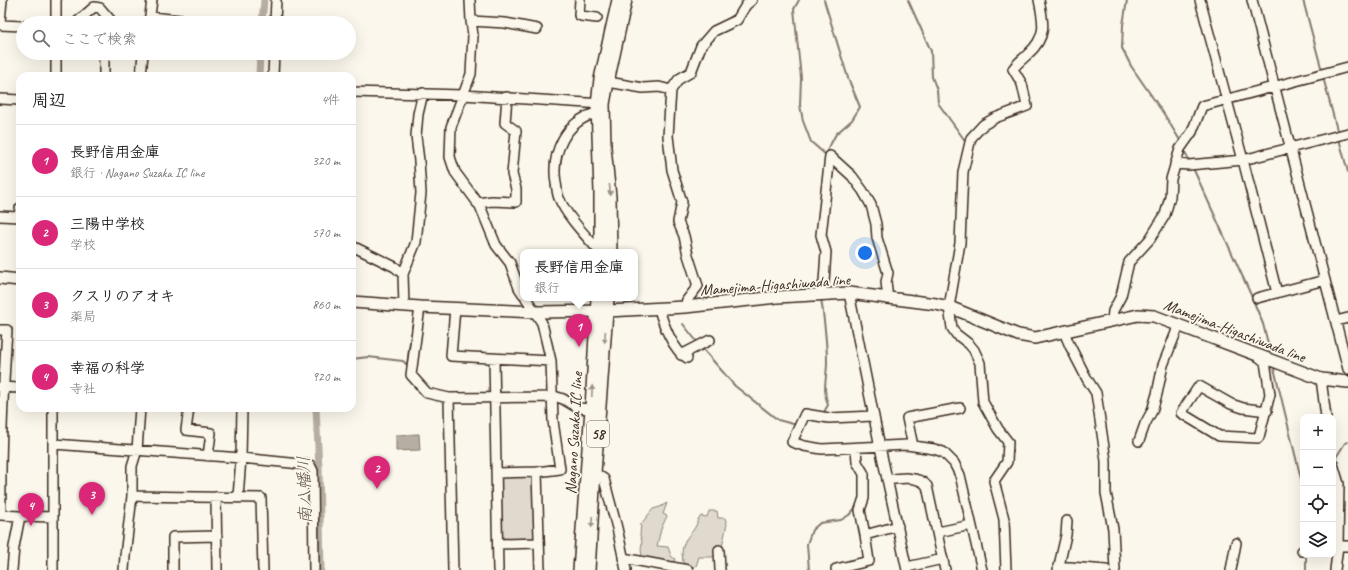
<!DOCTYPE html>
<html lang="ja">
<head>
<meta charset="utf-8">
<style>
  body { margin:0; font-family:Caveat,"Klee One",sans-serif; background:#f2f2f2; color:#202124 }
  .controls { position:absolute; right:12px; bottom:12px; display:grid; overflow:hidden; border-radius:8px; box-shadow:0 4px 16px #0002 }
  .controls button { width:36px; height:36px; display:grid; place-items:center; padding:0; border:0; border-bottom:1px solid #e0e0e0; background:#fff; color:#202124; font:20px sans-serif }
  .you { position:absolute; left:865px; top:253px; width:14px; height:14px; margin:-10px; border:3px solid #fff; border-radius:50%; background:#1a73e8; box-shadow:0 0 0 6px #1a73e833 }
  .badge { display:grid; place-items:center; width:26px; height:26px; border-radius:50%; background:#db2777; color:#fff; font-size:13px; font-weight:700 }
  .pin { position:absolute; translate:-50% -33px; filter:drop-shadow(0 1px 2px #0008) }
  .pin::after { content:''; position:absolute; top:21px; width:14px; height:12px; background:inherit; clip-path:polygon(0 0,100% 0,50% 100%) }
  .popup { position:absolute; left:520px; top:249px; width:118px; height:52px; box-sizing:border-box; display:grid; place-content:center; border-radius:8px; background:#fff; filter:drop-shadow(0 1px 3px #0005); font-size:13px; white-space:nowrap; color:#757577 }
  .popup b { font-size:15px; color:#202124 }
  .popup::after { content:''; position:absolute; left:50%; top:100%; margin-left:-8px; border:8px solid transparent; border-top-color:#fff }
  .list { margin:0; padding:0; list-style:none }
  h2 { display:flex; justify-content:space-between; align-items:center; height:52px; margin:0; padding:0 16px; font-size:17px }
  h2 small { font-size:13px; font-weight:400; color:#757577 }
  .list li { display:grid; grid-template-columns:26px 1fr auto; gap:12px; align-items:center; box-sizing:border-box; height:72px; padding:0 16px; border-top:1px solid #e0e0e0 }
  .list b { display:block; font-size:15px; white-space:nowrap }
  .list p { margin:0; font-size:13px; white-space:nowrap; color:#757577 }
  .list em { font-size:13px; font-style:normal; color:#757577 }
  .icon { flex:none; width:22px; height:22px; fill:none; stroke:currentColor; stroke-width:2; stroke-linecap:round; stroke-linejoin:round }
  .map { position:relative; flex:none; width:1348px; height:570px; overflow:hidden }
  .search { position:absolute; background:#fff; box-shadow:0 4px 16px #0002; left:16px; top:16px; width:340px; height:44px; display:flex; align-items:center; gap:10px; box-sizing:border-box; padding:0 14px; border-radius:22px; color:#757577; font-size:15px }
  .panel { position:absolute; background:#fff; box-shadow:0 4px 16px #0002; left:16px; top:72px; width:340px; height:340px; border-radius:12px }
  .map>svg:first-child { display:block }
  .green { fill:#dfd9ce; stroke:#8d8276 }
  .water { fill:#b6aea2; stroke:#85796d }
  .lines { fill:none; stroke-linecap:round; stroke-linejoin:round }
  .stream { stroke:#85796d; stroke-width:2 }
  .canal { stroke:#b6aea2; stroke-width:7 }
  .minor-casing { stroke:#3b2a1e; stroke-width:12 }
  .major-casing { stroke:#3b2a1e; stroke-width:14 }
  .minor { stroke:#fbf7ec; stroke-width:9 }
  .major { stroke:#fbf7ec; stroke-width:11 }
  .oneway { fill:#9b9085 }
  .labels { text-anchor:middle; stroke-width:3.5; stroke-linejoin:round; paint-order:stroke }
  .shield { fill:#fbf7ec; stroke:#75685c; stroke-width:1 }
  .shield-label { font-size:15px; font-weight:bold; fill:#3b2a1e }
  .street-label { font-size:16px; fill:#3b2a1e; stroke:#fbf7ec }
  .water-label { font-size:17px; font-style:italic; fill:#605246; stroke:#fbf7ec }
</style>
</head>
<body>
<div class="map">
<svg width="1348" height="570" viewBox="0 0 1348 570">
  <rect width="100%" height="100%" fill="#fbf7ec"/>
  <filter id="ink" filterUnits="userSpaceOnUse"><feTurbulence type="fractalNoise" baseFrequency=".025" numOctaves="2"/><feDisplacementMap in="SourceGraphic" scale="8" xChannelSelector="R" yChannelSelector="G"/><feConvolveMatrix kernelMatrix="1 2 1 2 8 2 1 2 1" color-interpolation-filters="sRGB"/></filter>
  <g filter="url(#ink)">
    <!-- green -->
    <path class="green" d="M532 475 533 477 534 542 500 540 499 479 503 476Z
      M667 503 663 514 667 516 661 529 657 546 668 547 671 556 675 559 671 567 642 558 641 549 642 542 640 535 641 524 653 509 660 507Z
      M709 511H717L718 518H725L727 524 722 547 716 552 713 557H699L696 566 688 570C682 563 683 561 682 553 682 537 696 533 698 519L701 516 707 517Z"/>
    <!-- water -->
    <path class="water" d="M419 434 420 450 396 451V435Z"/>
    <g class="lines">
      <!-- stream -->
      <path class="stream" d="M799 0 794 9 801 78 800 105 803 121 811 142 826 155
        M824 0 848 78 860 107 852 120 836 134 827 151
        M908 0 931 51 932 77 937 90 938 103 966 142
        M1127 0 1123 25 1122 48 1131 66 1164 114 1181 142
        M1303 0 1322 71
        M727 20 735 14 739 8
        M1323 77 1337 130
        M1339 139 1348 172
        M1183 148 1190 162
        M1193 168 1251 295 1263 324 1271 355
        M821 298C824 319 827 340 827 362 827 378 822 389 828 405L824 412
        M683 324 698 343
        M412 327 414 319
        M702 348 735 386 778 420 797 425
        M352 359 368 357 403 361 407 365
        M407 365 411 334
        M1274 368 1303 487
        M844 452H854
        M1335 459 1345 443 1348 442
        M809 570 807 544 812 530 820 523 841 520 849 515 857 506
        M1306 570V555"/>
      <!-- canal -->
      <path class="canal" d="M262 23 264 0
        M259 76 260 53
        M316 408 319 468 321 570"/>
      <!-- minor casing -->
      <g class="minor-casing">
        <path id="minor" d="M56 0V23
          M470 0 471 21 473 35 471 74 451 127 450 157 455 172 480 206 496 245 510 263 519 288 523 294
          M580 0 579 15 581 16 597 18
          M1200 0 1243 160 1277 293
          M1252 0 1348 369
          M151 17 209 23
          M471 21 505 23 537 29
          M0 22 2 0
          M76 23 94 7 100 8 113 23
          M149 23 152 0
          M275 23 276 0
          M0 25 23 26
          M56 76V53
          M104 76V53
          M141 76 143 53
          M273 76 274 53
          M608 82 643 88 659 87 671 90 668 136 672 170 682 202 678 222 684 236 688 255 698 286 687 300 685 307
          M671 90 679 79 691 72 701 46 714 31 737 20 746 5 752 0
          M352 92 463 95 602 104
          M0 99 20 100
          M596 113C565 122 551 153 556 183 557 188 557 194 559 198 567 217 587 237 600 252
          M830 156 852 176 863 191 871 205 876 224 877 238 888 273 886 282 888 299
          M1175 164 1189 165 1243 160 1348 133
          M477 203 492 201 516 202V189L512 174 516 131 505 123 507 97
          M0 216 19 217 20 208
          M352 246 395 267 403 274
          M849 293 880 447 907 570
          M819 295 824 282 826 252 821 235 830 156
          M1257 298 1325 280
          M404 306 403 274 416 242 421 193 419 161 416 136 418 114 423 93
          M420 307 411 375 427 393 449 398 557 397 563 399 578 408 591 409
          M455 308 451 356 551 361
          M659 309C663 323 673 351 687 358
          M1112 321 1113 311 1121 296 1129 262 1150 239 1165 215 1170 197 1171 179 1180 149 1192 132 1202 106 1348 67
          M1336 321 1348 318
          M0 330H7C3 391 0 453 1 515
          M1064 332 1070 346 1087 379 1096 393 1106 461V493L1113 529 1115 570
          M681 355 710 340
          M1258 356 1265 362 1270 394 1259 437 1258 438 1219 436 1181 413 1199 386 1231 404 1243 408 1267 411
          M494 359 498 570
          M1321 379 1326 417
          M0 387 20 388
          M449 398 453 570
          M53 408V570
          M189 408 186 430 211 433 208 456
          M874 416 829 418 805 414 792 442 804 446 822 449 907 445 934 449 943 452 954 463 960 475 982 570
          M1139 441 1145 424 1152 411 1157 394 1163 365 1179 325
          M54 444 241 458 310 465 313 471 314 570
          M913 446 907 418 960 408
          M856 448 857 462 864 474V498L860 510 865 535
          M1333 464 1339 484 1338 546 1335 570
          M537 472 540 570
          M497 473 537 472 560 469 553 421 551 361 542 323 526 298
          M595 473 604 479 617 528 626 570
          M887 480C899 478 919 475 927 486L945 570
          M132 496 261 498 263 570
          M216 497 217 570
          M238 497 241 458 242 408
          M0 515 20 516 14 547 12 570
          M20 516 53 517
          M938 532 971 525
          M498 544 539 543
          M1338 546H1348
          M719 550 720 570
          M1302 551H1303
          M623 558 688 570
          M1058 566 1106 570
          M907 567 943 559
          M124 570 125 556 132 496V466L137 450 140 408
          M173 570V537L217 536
          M837 570 836 569 869 561 865 535 898 526
          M1006 570 1004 519 994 481 1007 462 1008 442 998 429 983 402 980 363 974 350 969 344 956 334 952 328 949 307 960 243 963 172 971 138 983 125 995 118 1027 106 1022 84 1013 69C1017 63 1023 59 1028 54 1047 37 1044 23 1039 0
          M1058 570 1066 535 1067 521
          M1231 570 1236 543"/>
      </g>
      <!-- major casing -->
      <g class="major-casing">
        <path id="major" d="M600 252V193L597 104 600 79 618 0
          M611 252 610 197 605 147 604 104 608 82 626 0
          M0 278 20 280
          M352 302 420 307 536 312 607 311 685 307 777 297 849 293 936 304 952 308 1018 335 1035 338 1138 315 1154 316 1321 379 1348 382
          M579 570 591 409 597 298
          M589 570 595 473 608 298"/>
      </g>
      <!-- minor -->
      <use href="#minor" class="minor"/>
      <!-- major -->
      <use href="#major" class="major"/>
    </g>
    <!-- one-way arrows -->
    <defs><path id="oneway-solid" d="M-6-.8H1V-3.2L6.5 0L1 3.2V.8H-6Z"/></defs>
    <g class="oneway">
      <use href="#oneway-solid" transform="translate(610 190) rotate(84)"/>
      <use href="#oneway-solid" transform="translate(605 337) rotate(94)"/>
      <use href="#oneway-solid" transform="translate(592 391) rotate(-88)"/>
      <use href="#oneway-solid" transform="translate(592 522) rotate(93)"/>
    </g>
  </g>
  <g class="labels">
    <!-- shield labels -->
    <rect class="shield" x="587" y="421" width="22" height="26" rx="3"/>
    <g class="shield-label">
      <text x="598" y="439">58</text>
    </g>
    <!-- street labels -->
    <g class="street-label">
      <text transform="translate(775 284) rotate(-4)" y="6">Mamejima-Higashiwada line</text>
      <text transform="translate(1235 330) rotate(21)" y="6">Mamejima-Higashiwada line</text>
      <text transform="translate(573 433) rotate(-87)" y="6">Nagano Suzaka IC line</text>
    </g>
    <!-- water labels -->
    <g class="water-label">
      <text transform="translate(304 490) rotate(-92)" y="6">南八幡川</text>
    </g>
  </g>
</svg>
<div class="controls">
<button>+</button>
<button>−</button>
<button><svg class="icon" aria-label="locate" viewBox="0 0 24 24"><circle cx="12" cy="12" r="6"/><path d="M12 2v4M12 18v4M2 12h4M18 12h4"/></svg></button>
<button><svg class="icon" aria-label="layers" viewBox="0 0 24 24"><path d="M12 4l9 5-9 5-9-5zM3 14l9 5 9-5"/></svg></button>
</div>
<div class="you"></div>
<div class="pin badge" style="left:579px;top:347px">1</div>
<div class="popup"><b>長野信用金庫</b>銀行</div>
<div class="pin badge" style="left:377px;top:489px">2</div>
<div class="pin badge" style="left:92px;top:515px">3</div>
<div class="pin badge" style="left:31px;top:526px">4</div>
<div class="search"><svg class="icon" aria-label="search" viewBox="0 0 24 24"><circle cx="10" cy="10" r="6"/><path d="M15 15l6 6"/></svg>ここで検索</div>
<section class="panel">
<h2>周辺<small>4件</small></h2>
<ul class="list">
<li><span class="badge">1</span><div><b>長野信用金庫</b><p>銀行 · Nagano Suzaka IC line</p></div><em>320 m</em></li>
<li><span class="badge">2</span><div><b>三陽中学校</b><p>学校</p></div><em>570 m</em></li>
<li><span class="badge">3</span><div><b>クスリのアオキ</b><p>薬局</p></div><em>860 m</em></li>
<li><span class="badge">4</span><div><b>幸福の科学</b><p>寺社</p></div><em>920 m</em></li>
</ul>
</section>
</div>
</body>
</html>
